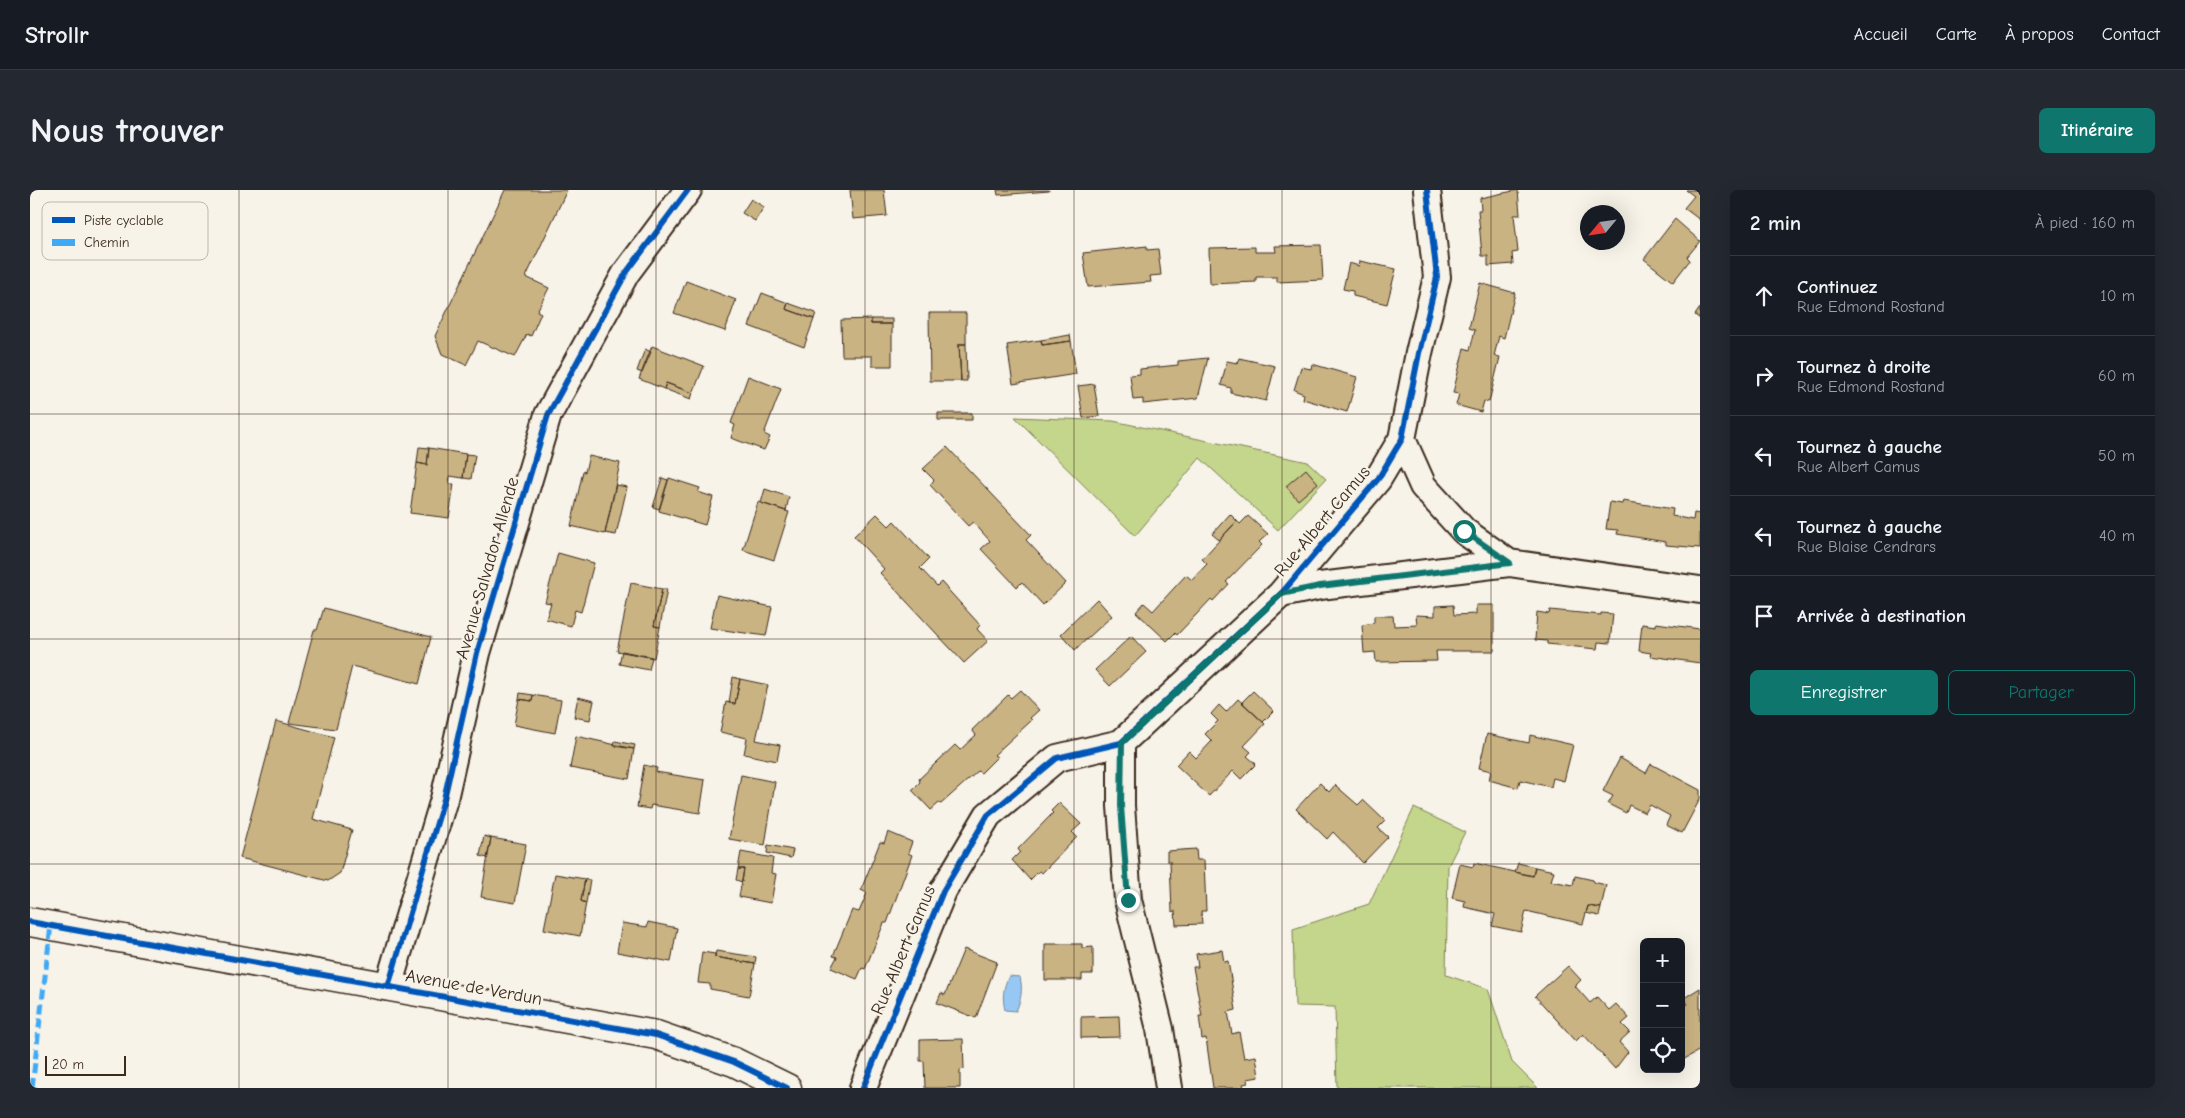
<!DOCTYPE html>
<html lang="fr">
<head>
<meta charset="utf-8">
<style>
  body { margin:0; font-family:"Comic Neue",sans-serif; background:#242831; color:#f1f3f6 }
  .controls { position:absolute; right:15px; bottom:15px; display:grid; overflow:hidden; border-radius:8px; box-shadow:0 5px 20px #0002 }
  .controls button { width:45px; height:45px; display:grid; place-items:center; padding:0; border:0; border-bottom:1px solid #363941; background:#171b24; color:#f1f3f6; font:25px sans-serif }
  .compass { position:absolute; left:1550px; top:15px; width:45px; height:45px; border-radius:50%; background:#171b24; box-shadow:0 5px 20px #0002; rotate:241deg }
  .scale { position:absolute; left:15px; bottom:12px; width:81px; box-sizing:border-box; padding-left:5px; border:2px solid #3b2a1e; border-top:0; font-size:14px; line-height:18px; white-space:nowrap; color:#3b2a1e; -webkit-text-stroke:4px #f7f3e8; paint-order:stroke }
  .stop { position:absolute; width:15px; height:15px; margin:-11px; border:4px solid #0f766e; border-radius:50%; background:#fff }
  .stop.end { background:#0f766e; border-color:#fff; box-shadow:0 1px 5px #0008 }
  .list { margin:0; padding:0; list-style:none }
  h2 { display:flex; justify-content:space-between; align-items:center; height:65px; margin:0; padding:0 20px; font-size:21px }
  h2 small { font-size:16px; font-weight:400; color:#9ea1a6 }
  .list li { display:grid; grid-template-columns:32px 1fr auto; gap:15px; align-items:center; box-sizing:border-box; height:80px; padding:0 20px; border-top:1px solid #363941 }
  .list b { display:block; font-size:19px; white-space:nowrap }
  .list p { margin:0; font-size:16px; white-space:nowrap; color:#9ea1a6 }
  .list em { font-size:16px; font-style:normal; color:#9ea1a6 }
  .actions { display:flex; gap:10px; padding:15px 20px }
  .actions a { flex:1; padding:11px 0; border:1px solid #0f766e; border-radius:8px; text-align:center; font-size:18px; color:#0f766e }
  .actions .main { background:#0f766e; color:#fff }
  .icon { flex:none; width:28px; height:28px; fill:none; stroke:currentColor; stroke-width:2; stroke-linecap:round; stroke-linejoin:round }
  .map { position:relative; flex:none; width:1670px; height:898px; overflow:hidden; border-radius:8px }
  header { display:flex; align-items:center; gap:30px; box-sizing:border-box; height:70px; padding:0 25px; background:#171b24; border-bottom:1px solid #363941 }
  header strong { font-size:24px }
  nav { display:flex; gap:28px; margin-inline-start:auto; font-size:18px }
  .intro { display:flex; align-items:center; justify-content:space-between; box-sizing:border-box; height:120px; padding:0 30px }
  h1 { margin:0; font-size:35px }
  .button { padding:12px 22px; border-radius:8px; background:#0f766e; color:#fff; font-size:18px; font-weight:700 }
  main { display:flex; gap:30px; padding:0 30px }
  aside { flex:1; background:#171b24; border-radius:8px; box-shadow:0 5px 20px #0002 }
  .map>svg:first-child { display:block }
  .green { fill:#c3d68b; stroke:#7f8054 }
  .water { fill:#97c7f3; stroke:#72889e }
  .building { fill:#cab382; stroke:#3b2a1e }
  .lines { fill:none; stroke-linecap:round; stroke-linejoin:round }
  .minor-casing { stroke:#3b2a1e; stroke-width:30 }
  .major-casing { stroke:#3b2a1e; stroke-width:31 }
  .minor { stroke:#f7f3e8; stroke-width:26 }
  .major { stroke:#f7f3e8; stroke-width:28 }
  .quiet { stroke:#3fa9f5; stroke-width:5; stroke-dasharray:10 5; stroke-linecap:butt }
  .cycleway-casing { stroke:#f7f3e8; stroke-width:9 }
  .cycleway { stroke:#0057b8; stroke-width:6 }
  .route { stroke:#0f766e; stroke-width:6 }
  .grid { fill:none; stroke:#3b2a1e; stroke-width:1; stroke-opacity:0.55 }
  .labels { text-anchor:middle; stroke-width:5; stroke-linejoin:round; paint-order:stroke }
  .street-label { font-size:18px; fill:#3b2a1e; stroke:#f7f3e8 }
  .key { fill:#f7f3e8; stroke:#bfb7ab; stroke-width:1 }
  .key-label { font-size:14px; fill:#3b2a1e }
</style>
</head>
<body>
<header>
<strong>Strollr</strong>
<nav><a>Accueil</a><a>Carte</a><a>À propos</a><a>Contact</a></nav>
</header>
<div class="intro"><h1>Nous trouver</h1><a class="button">Itinéraire</a></div>
<main>
<div class="map">
<svg width="1670" height="898" viewBox="0 0 1670 898">
  <rect width="100%" height="100%" fill="#f7f3e8"/>
  <filter id="ink" filterUnits="userSpaceOnUse"><feTurbulence type="fractalNoise" baseFrequency=".02" numOctaves="2"/><feDisplacementMap in="SourceGraphic" scale="10" xChannelSelector="R" yChannelSelector="G"/><feConvolveMatrix kernelMatrix="1 2 1 2 8 2 1 2 1" color-interpolation-filters="sRGB"/></filter>
  <g filter="url(#ink)">
    <!-- green -->
    <path class="green" d="M985 227 1083 231 1278 272 1296 289 1248 340 1170 268 1105 346Z
      M1384 618 1435 642 1418 676 1416 785 1458 799 1482 872 1508 898H1307L1305 817 1265 816 1263 739 1339 714Z"/>
    <!-- water -->
    <path class="water" d="M979 786 990 787C993 800 991 810 986 821L975 820C972 808 973 797 979 786Z"/>
    <!-- building -->
    <path class="building" d="M475 0H537L496 87 519 98 507 121 511 123 501 146 497 144 485 167 448 151 436 175 412 164 405 146Z
      M820 0H854L857 26 823 29Z
      M967 0H1019V1L968 5Z
      M1488 0 1490 25H1484L1488 62 1482 63 1483 74 1458 76V66H1452L1448 20H1451L1450 8Z
      M1656 0H1670V30L1654 18 1664 6Z
      M721 9 734 17 725 31 712 23Z
      M1645 29 1670 51 1657 67 1660 70 1643 92 1614 69Z
      M1291 55 1293 90 1247 92V87H1226V92L1180 94 1179 58 1225 57V62H1246L1245 56Z
      M1117 56V60L1128 59 1131 85 1120 86 1121 92 1058 97 1053 63Z
      M1330 71 1366 79 1357 114 1323 106V101L1313 99 1319 73 1329 76Z
      M656 91 706 110 695 141 644 123Z
      M1450 93 1485 103 1474 148 1469 146 1464 166 1470 167 1459 212 1454 211 1451 222 1426 215 1429 204 1423 203 1434 158 1440 160 1445 140 1439 138Z
      M732 103 758 113 756 119 784 129 774 157 719 136Z
      M758 113 786 123 784 129 756 119Z
      M1670 118V129L1665 125Z
      M899 123H936V154H929L931 191H900Z
      M841 129H862V134H841Z
      M841 129V134H862V176H842V166H812L811 130Z
      M1040 145 1041 151 1012 155 1011 150Z
      M1011 150 1012 155 1041 151 1046 184 983 194 977 155Z
      M929 154H936L937 191H931Z
      M622 156 674 176 663 203 636 193 634 199 609 189Z
      M615 159 621 162 612 183 607 181Z
      M1178 168 1168 208 1113 214V209L1103 210 1100 185 1110 184V179L1148 175V171Z
      M1209 168 1245 176 1236 211 1201 203V198L1191 195 1197 171 1207 173Z
      M1282 174 1327 187 1317 222 1273 209 1274 204 1264 200 1271 177 1281 179Z
      M718 186 751 199 734 244 740 247 734 260 701 248 705 235 701 233Z
      M636 193 663 203 661 209 634 199Z
      M1064 194 1069 226 1053 228 1048 196Z
      M908 223H942V230H908Z
      M389 257 399 258 397 275 387 273Z
      M917 257 1001 345 996 350 1036 393 1013 415 992 392 987 397 951 359 960 351 943 332 938 336 900 295 904 290 893 279Z
      M399 258 436 264 433 288 420 286 419 294H424L419 328 380 323 387 273 397 275Z
      M436 264 445 265 441 289 433 288Z
      M559 266 590 273 575 344 541 336 553 281 555 282Z
      M1276 279 1288 293 1268 310 1256 296Z
      M632 288 638 290 629 319 623 317Z
      M639 288 670 298 668 302 683 307 675 335 629 321Z
      M586 295 597 297 586 345 575 343Z
      M735 299 759 307 756 321 731 313Z
      M1593 311 1643 319 1642 326 1663 330 1664 323 1670 324V358L1636 355V352L1587 344 1588 340 1576 339 1580 312 1592 314Z
      M728 312 759 322 744 370 713 360Z
      M847 324 859 336 864 331 899 369 890 378 907 396 911 392 950 435 947 439 958 451 934 473 850 383 854 379 824 346Z
      M1200 324 1207 331 1189 350 1182 344Z
      M1218 326 1238 344 1229 352 1232 355 1196 392 1199 394 1183 411 1181 409 1147 445 1145 443 1137 451 1106 422 1114 413 1123 421 1156 385 1162 390 1177 374 1172 369 1207 331 1210 334Z
      M528 363 564 373 551 422 545 420 541 436 516 429 521 413 515 412Z
      M601 393 632 399 624 436 630 437 624 468 587 461Z
      M632 399H637L630 437 624 436Z
      M687 405 742 417 736 446 680 438Z
      M1067 409 1082 426 1045 460 1031 444Z
      M1423 415 1424 425 1446 424V415H1464V461H1406L1407 471 1346 472 1345 462 1334 463 1332 435 1344 433V426H1363L1364 436 1387 435 1386 425 1405 426V416Z
      M294 418 401 447 389 494 322 476 306 539 259 533 284 440H287Z
      M1520 420 1571 425V423L1583 424 1580 453 1568 452 1567 459 1517 454V451L1505 450 1507 422 1519 424Z
      M1626 433 1670 439V473L1620 466 1621 463 1609 461 1612 434 1626 436Z
      M1101 446 1116 462 1080 496 1065 480Z
      M592 461 622 467 619 480 589 474Z
      M703 487 710 489 705 514 699 513Z
      M710 489 738 495 726 550 750 555 747 571 714 564 717 548 690 542 696 512 705 514Z
      M990 500 1009 520 1000 528 1002 530 964 565 967 567 951 583 948 581 911 614 909 613 901 620 882 600 890 592 889 589 925 555 930 560 946 545 942 540 978 505 981 508Z
      M1223 501 1244 521 1233 532 1212 512Z
      M490 503 503 505 502 511 489 509Z
      M503 505 531 510 525 543 484 535 489 509 502 511Z
      M548 507 564 511 560 530 544 527Z
      M1208 509 1235 534 1214 556 1221 562 1217 566 1226 574 1211 589 1203 581 1179 606 1146 575 1159 561 1166 568 1182 551 1175 544 1188 531 1181 524 1189 515 1196 522Z
      M246 531 304 547 283 629 322 640 310 683 298 691 210 668Z
      M1457 544 1499 553 1500 545 1543 555 1534 591 1523 588 1521 597 1490 590 1488 598 1459 590 1461 581 1449 578Z
      M546 546 604 559 599 589 540 578Z
      M585 551 605 555 604 559 584 556Z
      M1590 568 1616 583 1621 574 1670 600V609L1652 643 1636 635 1640 626 1620 615 1615 623 1599 615 1596 623 1578 614 1583 606 1573 601Z
      M614 575 627 578 626 582 675 590 670 623 621 615 620 619 607 617Z
      M711 585 745 592 735 655 699 649Z
      M1290 593 1299 602 1305 595 1328 615 1333 610 1355 631 1348 638 1358 647 1333 673 1303 642 1297 649 1266 619Z
      M1029 613 1051 634 1042 642 1047 647 1012 683 1009 681 1000 690 982 670 990 662 988 659 1023 623 1021 621Z
      M858 642 882 652 878 663 882 665 857 733H854L835 779 832 778 827 789 801 778 807 767 803 766 822 720 829 722 837 703 831 700 850 652 854 653Z
      M454 646 461 648 457 668 450 666Z
      M461 648 496 654 485 713 451 707Z
      M738 655 763 660 761 668 737 663Z
      M1166 659 1167 670H1174L1176 721H1171L1172 734 1146 735 1145 721 1142 722 1140 671H1137V661Z
      M711 662 743 668 741 683 746 684 741 713 709 707 714 679H708Z
      M1444 673 1503 686 1505 677 1524 681 1521 691 1543 695 1545 686 1563 690V692L1576 695 1571 718 1558 716 1553 734 1496 721 1491 742 1462 736 1465 724 1434 717 1435 711 1422 708 1430 674 1443 677Z
      M1488 673 1505 677 1503 686 1485 682Z
      M708 679H714L712 692 706 690Z
      M525 684 555 689 551 711 556 713 550 746 514 739Z
      M555 689 560 690 556 713 551 711Z
      M1558 716 1571 718 1569 726 1556 723Z
      M618 732 647 738 641 772 587 762 592 733 617 737Z
      M1015 754H1052V758L1063 757V784H1052V790H1015Z
      M934 759 967 772 946 828 907 813 911 803 915 805Z
      M1192 760 1194 772 1198 771 1206 820 1198 822 1202 844 1209 842 1214 868 1226 866 1229 887 1217 889 1218 893 1213 894 1214 898H1183L1176 848 1172 849 1169 826H1172L1163 777H1168L1166 764Z
      M686 761 726 767 725 774 685 767Z
      M672 762 685 764V767L725 774 719 806 680 799V794L668 793Z
      M1538 776 1551 790 1545 796 1560 813 1567 807 1579 820 1586 814 1599 828 1592 834 1600 842 1589 852 1598 862 1585 879 1553 844 1546 851 1505 806Z
      M1670 798V860L1651 871V818L1658 814 1654 808Z
      M1089 826 1090 847 1051 848V827Z
      M933 849 934 879 930 880V898H895L894 871H890V850Z"/>
    <g class="lines">
      <!-- minor casing -->
      <g class="minor-casing">
        <path id="minor" d="M1372 249 1393 296 1434 341 1479 373
          M1251 404 1290 396 1479 373 1670 400
          M1091 553V616L1098 710 1130 839 1139 898
          M358 797 414 609 447 463 518 225 596 83 658 0
          M833 898 913 701 958 625 1027 568 1091 553 1251 404 1348 289 1372 249 1389 163 1407 87 1397 0"/>
      </g>
      <!-- major casing -->
      <g class="major-casing">
        <path id="major" d="M0 732 626 845 704 872 757 898"/>
      </g>
      <!-- minor -->
      <use href="#minor" class="minor"/>
      <!-- major -->
      <use href="#major" class="major"/>
      <!-- quiet -->
      <path class="quiet" d="M2 898 21 735"/>
      <!-- cycleway casing -->
      <g class="cycleway-casing">
        <path id="cycleway" d="M0 732 626 845 704 872 757 898
          M358 797 414 609 447 463 518 225 596 83 658 0
          M833 898 913 701 958 625 1027 568 1091 553 1251 404 1348 289 1372 249 1389 163 1407 87 1397 0"/>
      </g>
      <!-- cycleway -->
      <use href="#cycleway" class="cycleway"/>
    </g>
  </g>
  <g class="lines" filter="url(#ink)">
    <!-- route -->
    <path class="route" d="M1098 710 1091 616 1092 553 1251 404 1290 396 1480 373 1434 341"/>
  </g>
  <!-- grid -->
  <path class="grid" d="M209 0V898M418 0V898M626 0V898M835 0V898M1044 0V898M1252 0V898M1461 0V898M0 224H1670M0 449H1670M0 674H1670"/>
  <g class="labels">
    <!-- street labels -->
    <g class="street-label">
      <text transform="translate(1292 331) rotate(-50)" y="6">Rue Albert Camus</text>
      <text transform="translate(457 378) rotate(-74)" y="6">Avenue Salvador Allende</text>
      <text transform="translate(873 760) rotate(-67)" y="6">Rue Albert Camus</text>
      <text transform="translate(444 797) rotate(10)" y="6">Avenue de Verdun</text>
    </g>
  </g>
  <!-- legend -->
  <rect x="12" y="12" width="166" height="58" rx="8" class="key"/>
  <rect x="22" y="27" width="23" height="6" fill="#0057b8"/>
  <rect x="22" y="49" width="23" height="7" fill="#3fa9f5"/>
  <g class="key-label">
    <text x="54" y="35">Piste cyclable</text>
    <text x="54" y="57">Chemin</text>
  </g>
</svg>
<div class="controls">
<button>+</button>
<button>−</button>
<button><svg class="icon" aria-label="locate" viewBox="0 0 24 24"><circle cx="12" cy="12" r="6"/><path d="M12 2v4M12 18v4M2 12h4M18 12h4"/></svg></button>
</div>
<svg class="compass" viewBox="-18 -18 36 36"><path d="M0-13l5 13h-10z" fill="#e53935"/><path d="M0 13l5-13h-10z" fill="#9ea1a6"/></svg>
<div class="scale">20 m</div>
<div class="stop" style="left:1434px;top:341px"></div>
<div class="stop end" style="left:1098px;top:710px"></div>
</div>
<aside>
<h2>2 min<small>À pied · 160 m</small></h2>
<ul class="list">
<li><svg class="icon" aria-label="ahead" viewBox="0 0 24 24"><path d="M12 20V5M6 11l6-6 6 6"/></svg><div><b>Continuez</b><p>Rue Edmond Rostand</p></div><em>10 m</em></li>
<li><svg class="icon" aria-label="right" viewBox="0 0 24 24"><path d="M7 20v-9h11M14 6l5 5-5 5"/></svg><div><b>Tournez à droite</b><p>Rue Edmond Rostand</p></div><em>60 m</em></li>
<li><svg class="icon" aria-label="left" viewBox="0 0 24 24"><path d="M17 20v-9H6M10 6l-5 5 5 5"/></svg><div><b>Tournez à gauche</b><p>Rue Albert Camus</p></div><em>50 m</em></li>
<li><svg class="icon" aria-label="left" viewBox="0 0 24 24"><path d="M17 20v-9H6M10 6l-5 5 5 5"/></svg><div><b>Tournez à gauche</b><p>Rue Blaise Cendrars</p></div><em>40 m</em></li>
<li><svg class="icon" aria-label="arrive" viewBox="0 0 24 24"><path d="M6 21V4h12l-3 4 3 4H6"/></svg><div><b>Arrivée à destination</b></div></li>
</ul>
<div class="actions"><a class="main">Enregistrer</a><a>Partager</a></div>
</aside>
</main>
</body>
</html>
